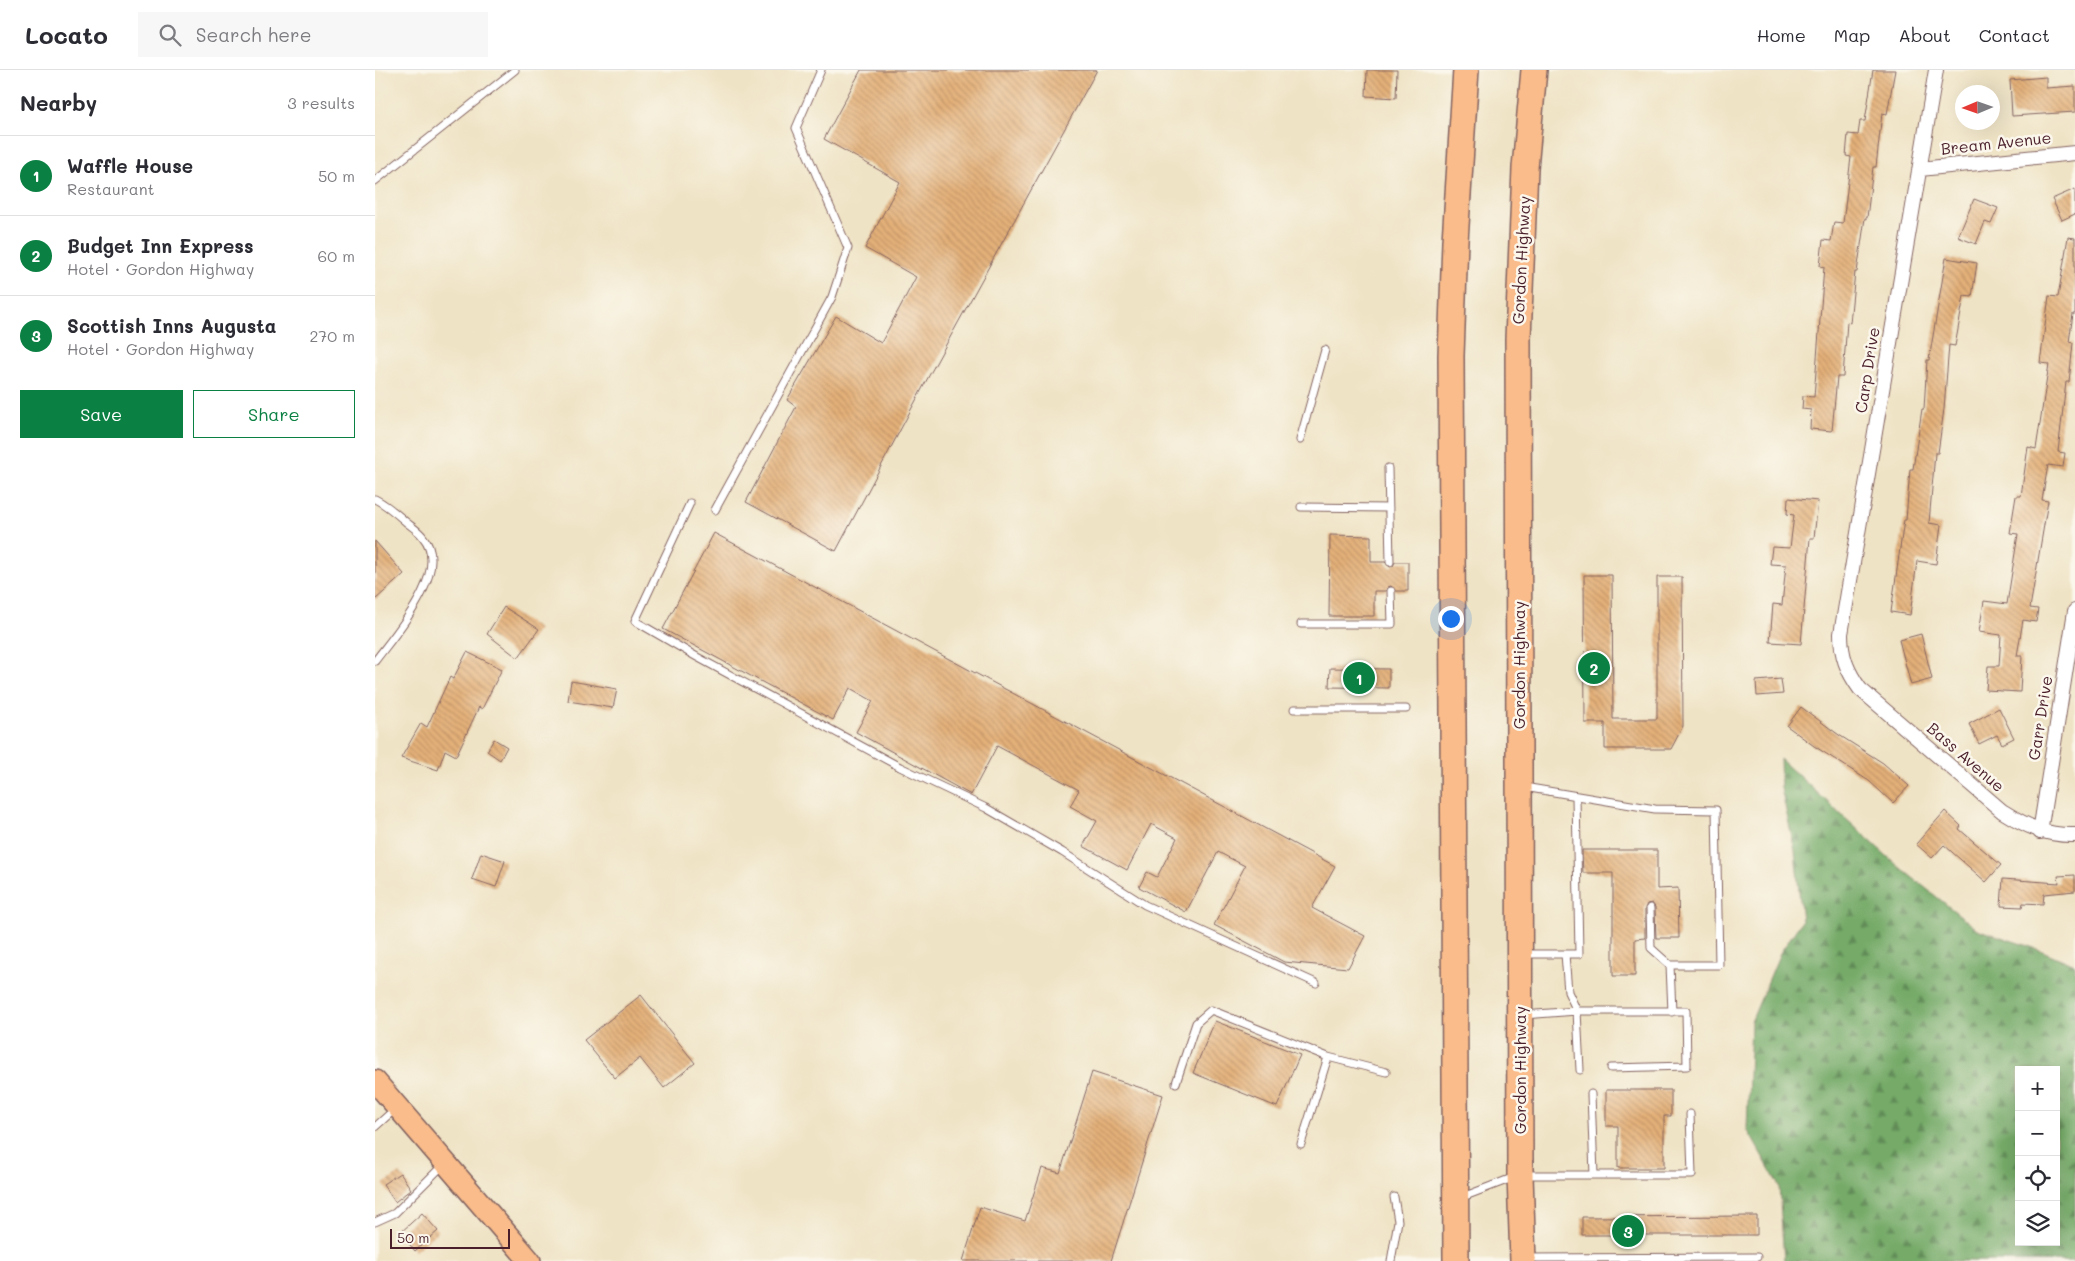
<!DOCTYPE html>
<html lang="en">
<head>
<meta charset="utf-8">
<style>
  body { margin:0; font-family:Mali,sans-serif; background:#f7f7f7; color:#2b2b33 }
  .controls { position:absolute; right:15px; bottom:15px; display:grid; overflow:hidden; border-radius:0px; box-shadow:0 5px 20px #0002 }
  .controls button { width:45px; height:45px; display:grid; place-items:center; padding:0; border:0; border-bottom:1px solid #e1e1e2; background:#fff; color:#2b2b33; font:25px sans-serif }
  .compass { position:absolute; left:1580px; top:15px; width:45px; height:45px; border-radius:50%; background:#fff; box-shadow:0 5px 20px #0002; rotate:268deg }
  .scale { position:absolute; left:15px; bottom:12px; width:120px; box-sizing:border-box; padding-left:5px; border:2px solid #4a1f2b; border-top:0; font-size:14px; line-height:18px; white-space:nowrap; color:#4a1f2b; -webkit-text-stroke:4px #fbf7ec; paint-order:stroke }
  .you { position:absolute; left:1075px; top:548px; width:18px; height:18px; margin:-12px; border:4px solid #fff; border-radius:50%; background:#1a73e8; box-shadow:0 0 0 8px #1a73e833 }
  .badge { display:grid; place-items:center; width:32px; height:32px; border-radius:50%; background:#0b8043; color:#fff; font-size:16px; font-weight:700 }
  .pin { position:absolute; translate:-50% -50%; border:2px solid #fff; box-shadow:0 1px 5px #0006 }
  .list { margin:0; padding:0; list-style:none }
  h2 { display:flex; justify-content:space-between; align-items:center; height:65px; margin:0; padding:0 20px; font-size:21px }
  h2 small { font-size:16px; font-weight:400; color:#7c7c81 }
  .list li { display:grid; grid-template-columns:32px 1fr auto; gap:15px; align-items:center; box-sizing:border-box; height:80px; padding:0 20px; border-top:1px solid #e1e1e2 }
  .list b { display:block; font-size:19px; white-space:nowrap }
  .list p { margin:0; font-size:16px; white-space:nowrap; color:#7c7c81 }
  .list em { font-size:16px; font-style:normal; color:#7c7c81 }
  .actions { display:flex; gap:10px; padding:15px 20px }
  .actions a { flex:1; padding:11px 0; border:1px solid #0b8043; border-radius:0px; text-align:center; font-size:18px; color:#0b8043 }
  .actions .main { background:#0b8043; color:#fff }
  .icon { flex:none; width:28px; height:28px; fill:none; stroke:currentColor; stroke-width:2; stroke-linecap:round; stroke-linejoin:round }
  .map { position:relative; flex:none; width:1700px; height:1191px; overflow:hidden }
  header { display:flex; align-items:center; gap:30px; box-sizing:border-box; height:70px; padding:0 25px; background:#fff; border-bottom:1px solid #e1e1e2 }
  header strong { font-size:24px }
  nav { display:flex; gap:28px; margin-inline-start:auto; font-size:18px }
  .search { width:350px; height:45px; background:#f7f7f7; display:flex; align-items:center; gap:12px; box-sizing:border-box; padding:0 18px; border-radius:0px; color:#7c7c81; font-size:19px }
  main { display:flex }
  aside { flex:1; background:#fff }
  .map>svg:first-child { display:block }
  .forest { fill:url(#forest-firs); stroke:#5f644a; fill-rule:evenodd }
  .building { fill:url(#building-back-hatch) }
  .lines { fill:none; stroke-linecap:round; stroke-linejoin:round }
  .lane-casing { stroke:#846461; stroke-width:9 }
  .street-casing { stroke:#846461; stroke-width:16 }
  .primary-casing { stroke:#846461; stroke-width:24 }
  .highway-casing { stroke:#846461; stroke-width:28 }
  .lane { stroke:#fff; stroke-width:7 }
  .street { stroke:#fff; stroke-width:14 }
  .primary { stroke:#f9bc8a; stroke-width:21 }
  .highway { stroke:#f9bc8a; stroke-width:25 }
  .labels { text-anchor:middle; stroke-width:5; stroke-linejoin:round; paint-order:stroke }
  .street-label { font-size:16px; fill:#4a1f2b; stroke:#fbf7ec }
</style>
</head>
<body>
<header>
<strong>Locato</strong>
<div class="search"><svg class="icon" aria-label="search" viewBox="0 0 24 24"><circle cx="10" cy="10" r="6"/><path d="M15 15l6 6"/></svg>Search here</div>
<nav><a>Home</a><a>Map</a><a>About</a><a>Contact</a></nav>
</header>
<main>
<aside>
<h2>Nearby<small>3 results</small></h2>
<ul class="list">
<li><span class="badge">1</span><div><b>Waffle House</b><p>Restaurant</p></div><em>50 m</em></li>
<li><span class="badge">2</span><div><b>Budget Inn Express</b><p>Hotel · Gordon Highway</p></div><em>60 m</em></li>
<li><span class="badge">3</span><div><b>Scottish Inns Augusta</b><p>Hotel · Gordon Highway</p></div><em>270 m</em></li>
</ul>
<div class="actions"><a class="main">Save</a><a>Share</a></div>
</aside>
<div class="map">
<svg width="1700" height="1191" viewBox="0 0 1700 1191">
  <defs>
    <pattern id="forest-firs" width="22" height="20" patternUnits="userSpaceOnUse" patternTransform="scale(1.25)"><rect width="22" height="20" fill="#74aa68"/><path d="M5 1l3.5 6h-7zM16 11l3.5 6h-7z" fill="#618a56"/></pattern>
    <pattern id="building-back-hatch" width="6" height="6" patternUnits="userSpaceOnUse" patternTransform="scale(1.25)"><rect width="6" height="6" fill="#e4b179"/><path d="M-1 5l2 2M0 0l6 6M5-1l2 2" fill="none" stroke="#bb8f63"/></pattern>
  </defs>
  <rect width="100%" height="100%" fill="#fbf7ec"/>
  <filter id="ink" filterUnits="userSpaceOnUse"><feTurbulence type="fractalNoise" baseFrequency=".02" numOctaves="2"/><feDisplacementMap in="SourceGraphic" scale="10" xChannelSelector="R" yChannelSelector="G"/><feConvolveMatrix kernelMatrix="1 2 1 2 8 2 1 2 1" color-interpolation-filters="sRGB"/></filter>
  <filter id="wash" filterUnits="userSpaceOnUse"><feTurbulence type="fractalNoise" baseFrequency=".0096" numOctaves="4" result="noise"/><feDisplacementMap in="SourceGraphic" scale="20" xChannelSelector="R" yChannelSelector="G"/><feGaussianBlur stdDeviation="1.12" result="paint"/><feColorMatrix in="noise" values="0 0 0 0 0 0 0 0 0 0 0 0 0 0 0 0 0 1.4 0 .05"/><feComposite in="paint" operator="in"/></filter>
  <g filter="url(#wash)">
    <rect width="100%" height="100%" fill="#efe3c5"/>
    <!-- forest -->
    <path class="forest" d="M1405 689 1523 796 1602 859 1665 880 1700 895V1191H1409L1404 1116 1372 1059 1376 952 1405 883 1427 851 1420 781 1406 718ZM1644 1000H1681V1172H1644Z"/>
    <g id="blocks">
      <!-- building -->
      <path class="building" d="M486 0H722L556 302 461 481 371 432 421 337 412 330 461 246 506 273 541 207 490 178 525 112 449 69Z
        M992 0H1022L1021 28 991 26Z
        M1498 0H1520L1512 44 1507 43 1501 97H1498L1492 148H1490L1482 202H1480L1475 253 1472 252 1468 307H1462L1457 361 1435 359 1436 340 1427 339 1428 326 1439 327 1449 197 1445 196 1448 170 1456 171 1459 152 1468 153 1476 87 1471 86 1473 64 1483 65 1485 51H1490Z
        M1671 7V18L1700 16V42L1637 46 1635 10Z
        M1700 119V144L1687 150 1677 129Z
        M1599 129 1623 138 1616 154 1610 152 1601 174 1583 167Z
        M1693 167 1700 168V244H1698L1694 272 1698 273 1694 312H1691L1683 382 1690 383 1688 397 1673 395 1667 430 1673 431 1655 538 1663 539 1661 552 1648 550 1642 586H1647L1645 622 1611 620 1613 596H1624L1626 565 1604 562 1609 531 1632 534 1643 464 1635 463 1641 426H1646L1653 377 1661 379 1674 294 1665 293 1674 226 1683 227Z
        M1571 188 1602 193 1597 227 1589 226 1580 276 1574 275 1569 339 1563 383H1560L1554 453 1566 455 1561 494 1542 491 1535 545 1516 542 1529 450H1531L1535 399H1538L1547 339H1549L1552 290H1554Z
        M1413 428 1443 431 1439 468H1435L1426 574 1395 572 1398 534 1407 535 1411 495 1395 494 1397 477 1415 478 1419 445 1412 444Z
        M339 463 960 796 937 838 990 866 973 898 909 892 839 855 870 796 843 782 811 842 764 817 772 802 782 807 802 768 776 754 752 800 708 776 722 751 695 736 704 720 622 676 596 725 481 662 498 631 475 618 458 650 288 559Z
        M955 465 996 466V492H1010L1015 497 1018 496 1020 492H1033V521H1021L1016 516 1013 517 1011 521H999V546H954Z
        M0 471 29 504 0 530Z
        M1209 505H1237L1238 649H1282V507H1307L1308 656 1296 679H1230V653H1210Z
        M129 537 164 559 143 588 112 564Z
        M1546 564 1557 609 1536 615 1524 570Z
        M92 582 127 599 107 639 104 637 81 686 70 680 63 700 26 688 46 653 52 657 75 607 78 609Z
        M955 598 1014 599V618L954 617Z
        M1406 609 1408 624 1382 626 1381 611Z
        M196 611 242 619 238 638 193 631Z
        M1426 637 1464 665 1508 693 1534 716 1518 733 1494 711 1439 676 1412 656Z
        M1624 638 1639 668 1627 674 1622 665 1604 674 1594 654Z
        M119 669 132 677 125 690 112 681Z
        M1570 741 1586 756 1584 759 1626 795 1611 812 1569 775 1557 788 1541 774Z
        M1207 780H1282V819L1303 818 1304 868H1281L1280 837 1277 833 1272 834 1270 838V868L1260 869V906H1238V803H1208Z
        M106 783 130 791 121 817 97 809Z
        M1700 805V821L1669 824 1668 834 1648 833 1647 837 1626 836 1628 809 1684 813 1683 806Z
        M266 925 320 993 289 1018 265 988 240 1008 209 970Z
        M840 951 925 985 902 1037 818 1003Z
        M717 1002 788 1025 736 1191H588L605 1137 650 1151 667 1098 685 1103Z
        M1231 1020H1296V1046H1289V1098H1243V1056H1231Z
        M25 1103 36 1119 20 1132 8 1114Z
        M47 1143 63 1161 40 1181 25 1163Z
        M1382 1146V1165H1207V1147Z"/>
    </g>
  </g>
  <g filter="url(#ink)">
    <use href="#blocks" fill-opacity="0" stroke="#846461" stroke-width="1"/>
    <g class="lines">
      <!-- lane casing -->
      <g class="lane-casing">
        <path id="lane" d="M0 111 140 0
          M925 370 950 280
          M1013 398 1015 492
          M0 429C12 435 21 443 31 452 37 457 44 461 48 467 77 501 20 564 0 591
          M315 433 260 551 322 587 525 697 611 738 687 782 770 835 941 913
          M926 437 1014 438
          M340 440 457 227 473 178 421 58 446 0
          M926 554H1017L1016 521
          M919 639H1031
          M1149 717 1280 739 1341 740 1344 895H1295L1276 878 1275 838
          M1148 884H1204L1201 727
          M1190 884 1193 922 1202 941H1311L1312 996 1236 998
          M1295 895 1297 942
          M1148 945 1202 941 1205 1000
          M801 1013 821 953 836 940 953 987 1011 1002
          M1216 1024 1219 1105
          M0 1057 20 1039
          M926 1074 953 987
          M1085 1128 1145 1105H1317L1315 1044
          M0 1152 20 1143 68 1095
          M1151 1188 1382 1187
          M1016 1191 1023 1151 1019 1127"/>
      </g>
      <!-- street casing -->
      <g class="street-casing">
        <path id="street" d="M1561 0 1466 564C1466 586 1472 601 1485 619L1627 741C1651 756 1671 766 1700 765
          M1545 99 1700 83
          M1665 762 1700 541"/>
      </g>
      <!-- primary casing -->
      <g class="primary-casing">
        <path id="primary" d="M0 1011 155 1191"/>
      </g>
      <!-- highway casing -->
      <g class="highway-casing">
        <path id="highway" d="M1081 1191 1076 286 1080 171 1091 0
          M1148 1191 1145 1105 1143 269 1150 98 1159 0"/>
      </g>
      <!-- lane -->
      <use href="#lane" class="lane"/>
      <!-- street -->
      <use href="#street" class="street"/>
      <!-- primary -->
      <use href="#primary" class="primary"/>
      <!-- highway -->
      <use href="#highway" class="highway"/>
    </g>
  </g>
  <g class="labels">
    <!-- street labels -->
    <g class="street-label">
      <text transform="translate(1621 73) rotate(-6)" y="6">Bream Avenue</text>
      <text transform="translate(1146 190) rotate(-87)" y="6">Gordon Highway</text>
      <text transform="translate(1492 300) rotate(-81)" y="6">Carp Drive</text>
      <text transform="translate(1144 595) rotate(-90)" y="6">Gordon Highway</text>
      <text transform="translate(1665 648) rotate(-81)" y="6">Garr Drive</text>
      <text transform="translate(1591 687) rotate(41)" y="6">Bass Avenue</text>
      <text transform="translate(1145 1000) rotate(-90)" y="6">Gordon Highway</text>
    </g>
  </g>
</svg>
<div class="controls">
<button>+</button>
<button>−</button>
<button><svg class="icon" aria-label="locate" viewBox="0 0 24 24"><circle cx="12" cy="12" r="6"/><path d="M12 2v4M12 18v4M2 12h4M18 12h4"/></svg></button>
<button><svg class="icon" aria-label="layers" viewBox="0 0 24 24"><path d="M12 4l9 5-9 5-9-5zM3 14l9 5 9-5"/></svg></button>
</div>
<svg class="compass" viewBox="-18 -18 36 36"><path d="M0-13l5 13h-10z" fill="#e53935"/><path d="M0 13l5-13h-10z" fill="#7c7c81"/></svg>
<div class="scale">50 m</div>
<div class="you"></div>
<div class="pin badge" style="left:984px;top:608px">1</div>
<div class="pin badge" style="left:1219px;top:598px">2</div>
<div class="pin badge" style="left:1253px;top:1161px">3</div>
</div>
</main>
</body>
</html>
